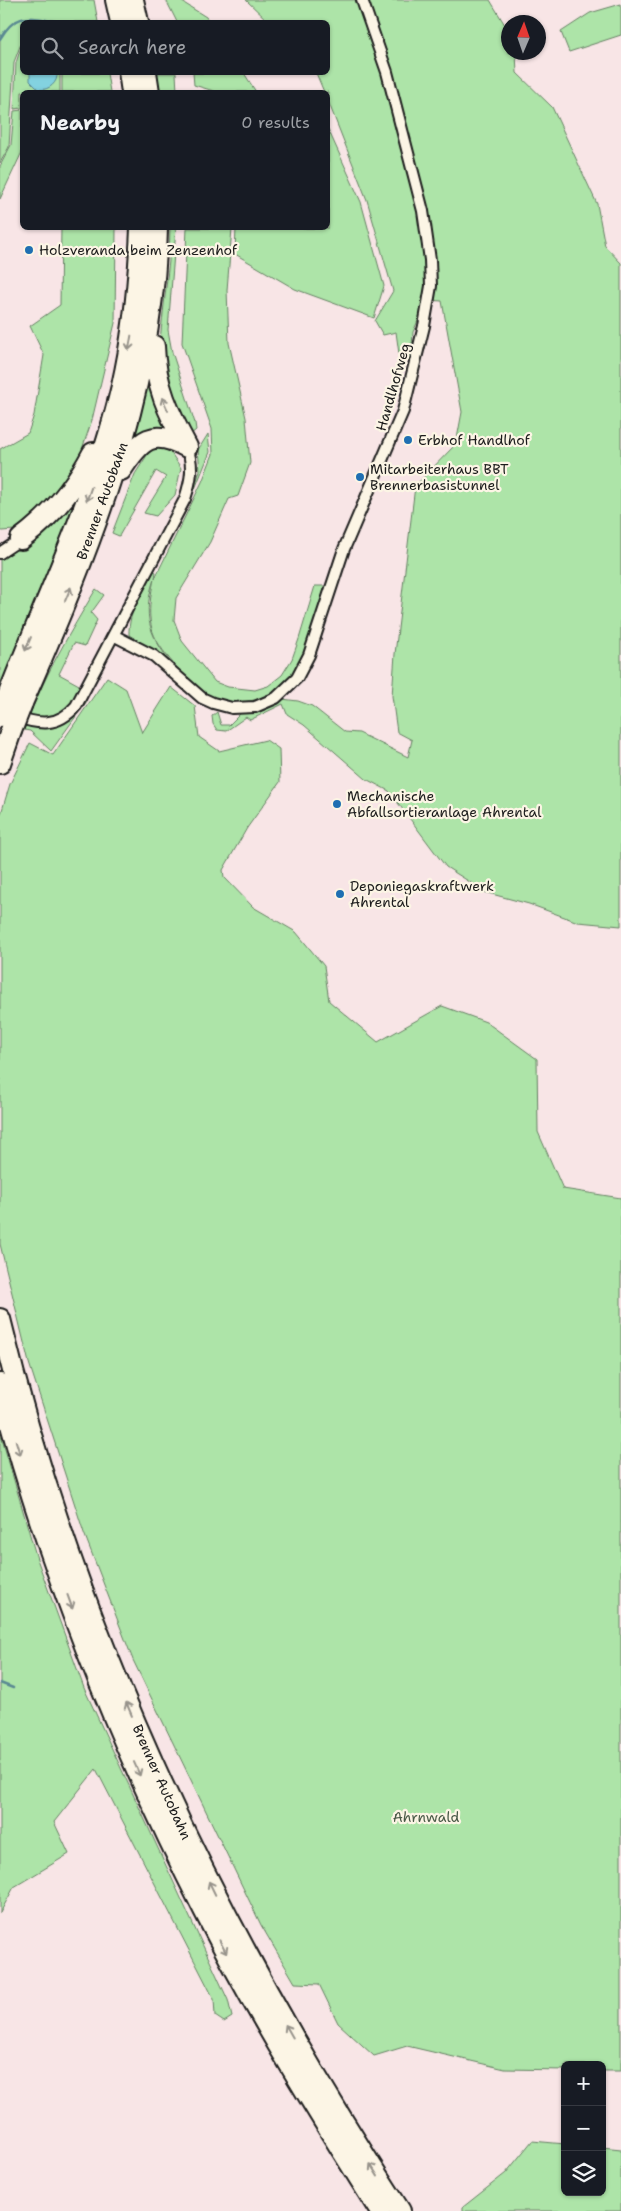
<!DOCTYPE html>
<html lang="en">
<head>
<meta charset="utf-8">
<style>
  body { margin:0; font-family:"Shantell Sans",sans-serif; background:#242831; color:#f1f3f6 }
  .controls { position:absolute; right:15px; bottom:15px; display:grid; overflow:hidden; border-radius:8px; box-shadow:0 1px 4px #0004 }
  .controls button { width:45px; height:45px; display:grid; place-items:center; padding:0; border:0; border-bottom:1px solid #363941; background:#171b24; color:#f1f3f6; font:25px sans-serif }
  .compass { position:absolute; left:501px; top:15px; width:45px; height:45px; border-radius:50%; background:#171b24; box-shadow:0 1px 4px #0004; rotate:2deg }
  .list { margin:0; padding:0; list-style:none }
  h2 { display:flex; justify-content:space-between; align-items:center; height:65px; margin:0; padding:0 20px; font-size:21px }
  h2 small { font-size:16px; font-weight:400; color:#9ea1a6 }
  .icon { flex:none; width:28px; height:28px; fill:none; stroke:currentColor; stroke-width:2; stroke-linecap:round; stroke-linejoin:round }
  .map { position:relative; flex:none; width:621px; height:2211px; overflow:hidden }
  .search { position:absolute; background:#171b24; box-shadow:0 1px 4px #0004; left:20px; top:20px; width:310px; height:55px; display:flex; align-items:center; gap:12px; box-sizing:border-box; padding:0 18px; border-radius:8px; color:#9ea1a6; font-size:19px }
  .panel { position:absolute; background:#171b24; box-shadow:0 1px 4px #0004; left:20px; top:90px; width:310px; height:140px; border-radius:8px }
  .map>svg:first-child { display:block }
  .green { fill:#ade4a8; stroke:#648062 }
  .water { fill:#83d2e0; stroke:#5a8992 }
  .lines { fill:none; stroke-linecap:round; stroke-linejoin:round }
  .stream { stroke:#5a8992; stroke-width:2.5 }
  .minor-casing { stroke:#1c1c1c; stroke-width:14 }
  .motorway-casing { stroke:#1c1c1c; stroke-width:24 }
  .minor { stroke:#fcf5e5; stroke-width:10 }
  .motorway { stroke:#fcf5e5; stroke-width:20 }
  .motorway-bridge-casing { stroke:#1c1c1c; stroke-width:24; stroke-linecap:butt }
  .motorway-bridge { stroke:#fcf5e5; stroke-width:20 }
  .oneway { stroke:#97938b }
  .poi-dot { fill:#1f6fb2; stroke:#fcf5e5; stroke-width:2 }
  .labels { text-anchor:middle; stroke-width:4.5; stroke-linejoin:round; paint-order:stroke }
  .poi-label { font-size:14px; fill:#1c1c1c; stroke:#fcf5e5; text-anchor:start }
  .street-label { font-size:14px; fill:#1c1c1c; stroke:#fcf5e5 }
  .park-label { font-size:14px; fill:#485846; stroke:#fcf5e5 }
</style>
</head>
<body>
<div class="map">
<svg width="621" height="2211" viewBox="0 0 621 2211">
  <rect width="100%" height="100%" fill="#f8e5e6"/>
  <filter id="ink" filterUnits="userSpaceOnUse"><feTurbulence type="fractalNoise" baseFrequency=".02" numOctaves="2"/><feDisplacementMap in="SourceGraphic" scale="10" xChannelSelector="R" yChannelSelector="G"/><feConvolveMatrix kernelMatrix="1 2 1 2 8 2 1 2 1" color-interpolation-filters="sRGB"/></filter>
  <g filter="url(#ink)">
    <!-- green -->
    <path class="green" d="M0 0H94L98 22H22V41L14 62 9 147 0 163Z
      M166 0H179L206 17 210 22H177Z
      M246 0H490L508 30V52L516 53 517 73 552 107 597 204 605 246 621 263V926L578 922 529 904 473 889V884L446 867 389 791 366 779 304 725 287 714 283 704 250 720 246 717 226 731 217 730 213 724 212 716 217 712 221 725H229L243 711 282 699 298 701 312 706 345 732 359 733 408 757 412 740 397 732 392 696 395 654 415 486 456 444 462 412 442 301 427 300 413 332 411 360 400 361 396 332 383 335 375 321 393 291 367 200 328 101V92H324L316 73 328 72V22H269Z
      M621 4V35L569 52 561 32 590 13Z
      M22 44V72L60 73V92H22V108L14 109 16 63Z
      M62 73H107L110 92H62Z
      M157 73H176L177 92H160Z
      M193 73H244L256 92H217L194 85Z
      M22 110V152L0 199V166L11 145 14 111Z
      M328 129 361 202 384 286 374 318 295 289 235 254 236 228H328Z
      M61 228H116L115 323 92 420 68 490 26 529 2 531 0 529V449L28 433 34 415 44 355 30 326 60 305Z
      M170 228H176L168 330 172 352 195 423 196 430 190 435 185 433 159 349 169 261Z
      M187 228H232L227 290 229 343 246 418 250 463 238 496 229 499 210 542 176 598 174 620 182 641 215 682 228 687 255 690 268 686 282 675 292 659 299 639 315 586H327C318 613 309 657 291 678 273 699 240 708 215 698 195 690 165 657 156 639 146 620 150 599 154 579 139 624 155 643 182 676L151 649 129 635C128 611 143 592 154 571L156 572 155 578 202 482 213 454 212 429 182 343Z
      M151 357 178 439 130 448Z
      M208 434 210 452 192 496 200 470 198 450Z
      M163 448 171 453 181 468 175 495 156 516 144 513 166 477 156 471 119 536 112 533 135 474 151 449Z
      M66 503 77 509 0 692V559L18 547Z
      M96 589 104 595 91 613 97 620 85 646 74 643 59 674 79 685 78 695 87 701 51 751 30 731 24 730C42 679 69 634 96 589Z
      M107 677 126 689 142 733 171 687 195 706 199 737 219 751 266 740 279 749 280 782 247 828 223 870 224 877 253 907 296 932 324 966 329 1001 378 1042 442 1006 486 1022 537 1059 538 1132 563 1189 621 1198V2071H602V2065H565V2070L505 2069 407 2046 374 2056 338 2023 319 1984 295 1983 261 1925 133 1660 84 1533 29 1363 0 1244V817L10 784 30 743 53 755Z
      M0 1432 37 1559 84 1688 228 2000 232 2017 224 2022 215 2016 214 1999 96 1769 54 1822 69 1854 14 1887 0 1913Z
      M532 2141 565 2144V2192H602V2147L621 2149V2211H463V2207L506 2173Z"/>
    <!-- water -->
    <path class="water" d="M30 73H57C58 83 49 90 39 90L30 81Z"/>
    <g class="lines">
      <!-- stream -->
      <path class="stream" d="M0 39C17 9 32 19 62 22
        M0 1683 13 1688"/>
      <!-- minor casing -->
      <g class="minor-casing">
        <path id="minor" d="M0 553 21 539
          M115 636 154 656 202 698 213 703 232 708 255 707 276 698 297 678 309 655 344 549 403 411 424 326 431 286 430 260 423 211 387 72 362 0
          M14 716C39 725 58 727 76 706L185 499C191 480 194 467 187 447"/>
      </g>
      <!-- motorway casing -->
      <g class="motorway-casing">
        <path id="motorway" d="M116 0 121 22
          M133 0 138 22
          M129 72 132 92
          M146 72 149 92
          M154 346C155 385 169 414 187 447
          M121 470C141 439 152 428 187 447
          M21 539C52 516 75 487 93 453
          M7 699C47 595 97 494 122 386 134 333 139 281 141 228
          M22 703C89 550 153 397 157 228
          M0 763 11 731
          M0 1319C76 1638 221 1937 400 2211
          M0 1384C47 1566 119 1743 204 1910 257 2014 318 2113 380 2211"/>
      </g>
      <!-- minor -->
      <use href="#minor" class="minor"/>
      <!-- motorway -->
      <use href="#motorway" class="motorway"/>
      <!-- motorway-bridge casing -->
      <g class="motorway-bridge-casing">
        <path id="motorway-bridge" d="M0 716 7 699
          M11 731 22 703"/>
      </g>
      <!-- motorway-bridge -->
      <use href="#motorway-bridge" class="motorway-bridge"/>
    </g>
    <!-- one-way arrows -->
    <defs><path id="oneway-shaft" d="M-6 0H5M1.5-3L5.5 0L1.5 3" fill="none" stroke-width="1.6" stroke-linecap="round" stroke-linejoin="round" transform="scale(1.25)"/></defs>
    <g class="oneway">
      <use href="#oneway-shaft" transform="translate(130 343) rotate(100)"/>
      <use href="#oneway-shaft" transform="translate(165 404) rotate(-114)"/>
      <use href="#oneway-shaft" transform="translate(89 494) rotate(109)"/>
      <use href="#oneway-shaft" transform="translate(68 594) rotate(-67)"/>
      <use href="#oneway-shaft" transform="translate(28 644) rotate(113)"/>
      <use href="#oneway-shaft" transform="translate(18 1448) rotate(73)"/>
      <use href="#oneway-shaft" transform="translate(70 1602) rotate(70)"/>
      <use href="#oneway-shaft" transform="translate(129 1709) rotate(-113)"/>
      <use href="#oneway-shaft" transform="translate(137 1769) rotate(66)"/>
      <use href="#oneway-shaft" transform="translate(212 1888) rotate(-116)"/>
      <use href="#oneway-shaft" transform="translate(223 1947) rotate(62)"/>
      <use href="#oneway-shaft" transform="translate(289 2031) rotate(-120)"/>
      <use href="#oneway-shaft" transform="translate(374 2170) rotate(-122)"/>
    </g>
  </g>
  <!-- markers -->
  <g class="poi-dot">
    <circle cx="29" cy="250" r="5"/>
    <circle cx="408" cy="440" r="5"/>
    <circle cx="360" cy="477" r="5"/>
    <circle cx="337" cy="804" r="5"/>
    <circle cx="340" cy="894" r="5"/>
  </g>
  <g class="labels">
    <!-- poi labels -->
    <g class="poi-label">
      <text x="39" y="255">Holzveranda beim Zenzenhof</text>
      <text x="418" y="445">Erbhof Handlhof</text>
      <text x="370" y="474">Mitarbeiterhaus BBT<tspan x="370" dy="16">Brennerbasistunnel</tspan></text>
      <text x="347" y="801">Mechanische<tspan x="347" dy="16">Abfallsortieranlage Ahrental</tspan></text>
      <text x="350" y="891">Deponiegaskraftwerk<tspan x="350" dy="16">Ahrental</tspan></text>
    </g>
    <!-- street labels -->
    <g class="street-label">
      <text transform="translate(393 387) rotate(-74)" y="5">Handlhofweg</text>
      <text transform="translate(102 501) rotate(-70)" y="5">Brenner Autobahn</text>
      <text transform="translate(162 1782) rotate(66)" y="5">Brenner Autobahn</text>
    </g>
    <!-- park labels -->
    <g class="park-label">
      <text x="426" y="1822">Ahrnwald</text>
    </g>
  </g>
</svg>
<div class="controls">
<button>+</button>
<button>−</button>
<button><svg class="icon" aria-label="layers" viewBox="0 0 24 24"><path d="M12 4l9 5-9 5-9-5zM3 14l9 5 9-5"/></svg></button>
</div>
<svg class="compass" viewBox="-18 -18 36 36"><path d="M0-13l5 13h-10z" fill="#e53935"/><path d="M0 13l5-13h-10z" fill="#9ea1a6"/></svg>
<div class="search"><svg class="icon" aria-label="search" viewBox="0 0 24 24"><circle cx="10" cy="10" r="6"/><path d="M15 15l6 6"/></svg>Search here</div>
<section class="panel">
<h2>Nearby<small>0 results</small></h2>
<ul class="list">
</ul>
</section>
</div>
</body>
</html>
